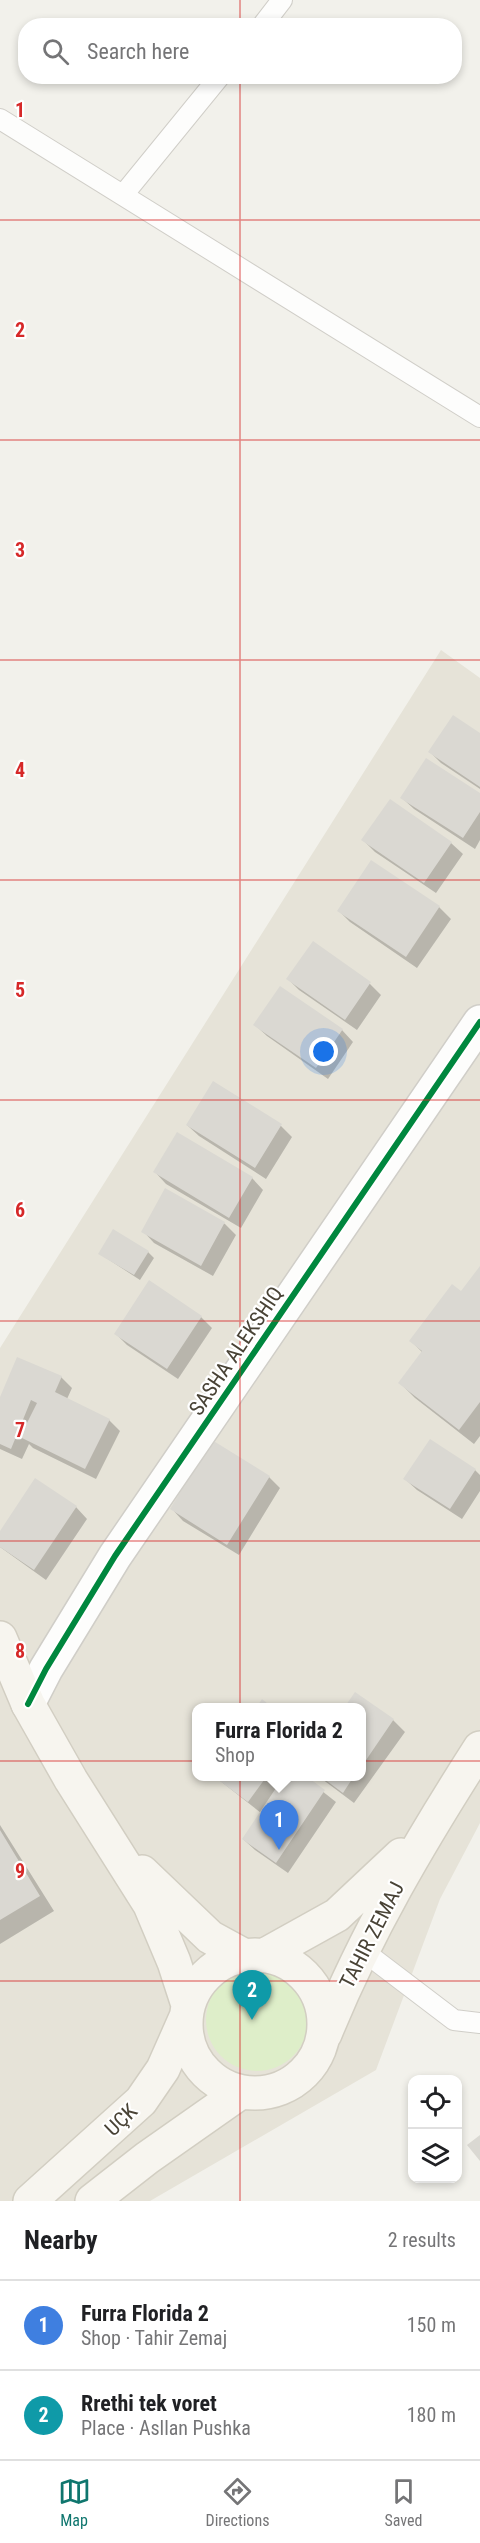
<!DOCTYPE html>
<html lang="en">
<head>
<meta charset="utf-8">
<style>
  body { margin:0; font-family:"Roboto Condensed",sans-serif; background:#f2f2f2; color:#202124 }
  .controls { position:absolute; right:18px; bottom:18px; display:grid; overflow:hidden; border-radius:12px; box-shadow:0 3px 9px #0003 }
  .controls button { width:54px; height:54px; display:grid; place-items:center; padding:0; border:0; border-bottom:2px solid #e0e0e0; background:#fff; color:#202124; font:30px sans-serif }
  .you { position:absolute; left:324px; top:1052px; width:21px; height:21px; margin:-15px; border:4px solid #fff; border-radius:50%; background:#1a73e8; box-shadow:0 0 0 9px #1a73e833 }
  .badge { display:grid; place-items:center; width:39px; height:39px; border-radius:50%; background:#0f766e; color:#fff; font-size:20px; font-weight:700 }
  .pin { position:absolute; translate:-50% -50px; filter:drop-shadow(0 2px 3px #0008) }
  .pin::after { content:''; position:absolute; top:32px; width:21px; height:18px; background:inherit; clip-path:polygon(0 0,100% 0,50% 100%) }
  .popup { position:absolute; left:192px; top:1703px; width:174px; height:78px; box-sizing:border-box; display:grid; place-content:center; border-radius:12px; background:#fff; filter:drop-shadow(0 2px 4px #0005); font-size:20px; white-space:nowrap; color:#757577 }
  .popup b { font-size:22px; color:#202124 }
  .popup::after { content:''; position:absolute; left:50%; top:100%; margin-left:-12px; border:12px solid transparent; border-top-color:#fff }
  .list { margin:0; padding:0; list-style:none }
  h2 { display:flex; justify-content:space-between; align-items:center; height:78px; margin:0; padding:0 24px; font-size:26px }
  h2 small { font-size:20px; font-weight:400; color:#757577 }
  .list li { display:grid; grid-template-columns:39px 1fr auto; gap:18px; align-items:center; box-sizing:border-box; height:90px; padding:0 24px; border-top:2px solid #e0e0e0 }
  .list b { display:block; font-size:22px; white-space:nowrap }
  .list p { margin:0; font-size:20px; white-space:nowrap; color:#757577 }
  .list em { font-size:20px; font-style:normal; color:#757577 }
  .icon { flex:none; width:33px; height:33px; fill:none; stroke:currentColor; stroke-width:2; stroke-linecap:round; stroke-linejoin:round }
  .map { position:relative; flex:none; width:480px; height:2201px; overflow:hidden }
  .search { position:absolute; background:#fff; box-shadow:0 3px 9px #0003; left:18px; right:18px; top:18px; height:66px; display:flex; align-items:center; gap:15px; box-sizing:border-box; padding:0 21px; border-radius:24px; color:#757577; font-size:22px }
  .sheet { height:258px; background:#fff }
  nav { display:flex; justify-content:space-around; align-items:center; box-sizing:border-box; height:84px; border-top:2px solid #e0e0e0; background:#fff; font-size:16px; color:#757577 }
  nav a { display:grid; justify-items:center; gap:3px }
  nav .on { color:#0f766e }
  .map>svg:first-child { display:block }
  .residential { fill:#e6e3d8; fill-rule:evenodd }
  .green { fill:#deeec9 }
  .shadow { fill:#0003 }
  .building { fill:#dad8d2 }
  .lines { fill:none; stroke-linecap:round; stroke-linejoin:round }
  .lane-casing { stroke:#d0cec8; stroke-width:22 }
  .street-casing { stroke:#d0cec8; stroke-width:36 }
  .secondary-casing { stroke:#d2cec2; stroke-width:36 }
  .lane { stroke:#fdfdfc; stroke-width:20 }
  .street { stroke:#fdfdfc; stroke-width:33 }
  .secondary { stroke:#f7f5ef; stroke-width:33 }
  .cycleway-casing { stroke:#fff; stroke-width:10 }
  .cycleway { stroke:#00873e; stroke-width:6 }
  .grid { fill:none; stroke:#d62828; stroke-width:1.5; stroke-opacity:0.55 }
  .labels { text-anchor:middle; stroke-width:4.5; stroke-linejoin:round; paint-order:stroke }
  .street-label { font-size:21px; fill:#494336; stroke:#fff }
  .grid-label { font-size:20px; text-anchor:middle; font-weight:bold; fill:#d62828; stroke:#fff; stroke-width:4.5; stroke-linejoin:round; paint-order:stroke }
</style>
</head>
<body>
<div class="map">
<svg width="480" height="2201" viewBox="0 0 480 2201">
  <rect width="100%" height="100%" fill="#f2f1eb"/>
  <!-- residential -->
  <path class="residential" d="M441 650 480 678V1823L440 1899 376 2070 150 2201H0V1348ZM196 1708H362V1776H196Z"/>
  <!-- green -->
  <path class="green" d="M206 2020a51 51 0 1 1 102 0a51 51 0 1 1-102 0Z"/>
  <!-- shadow -->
  <path class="shadow" d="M480 735V789L441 763 430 752Z
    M480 795V840L475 849 414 809 402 798Z
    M391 801 451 843 463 854 436 893 375 852 363 840Z
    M372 862 439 907 451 919 417 968 350 922 339 911Z
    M313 943 370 984 381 995 357 1030 299 990 288 979Z
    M255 1025 342 1030 353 1042 328 1079 267 1036Z
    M187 1125 281 1126 292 1137 266 1179 199 1136Z
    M155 1172 252 1178 263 1190 241 1228 166 1184Z
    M165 1190 225 1224 236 1235 213 1276 154 1243 143 1231Z
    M148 1252 154 1258 140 1280 100 1254Z
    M480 1269V1436L474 1444 415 1398 400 1383 423 1353 411 1341 462 1293Z
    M201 1317 212 1328 178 1379 127 1345 116 1334Z
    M61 1377 72 1388 67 1399 109 1420 120 1431 96 1479 33 1448 29 1444 22 1459 0 1449V1401Z
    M475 1470 480 1475V1491L462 1519 417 1490 405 1479Z
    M269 1477 280 1488 239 1555 183 1521 172 1509Z
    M76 1507 87 1519 46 1580 0 1547V1534Z
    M356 1694 393 1720 405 1732 354 1803 318 1776H362V1708Z
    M214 1776H303L336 1802 288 1873 255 1850 243 1839 261 1813Z
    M0 1825 54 1911 0 1944Z"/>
  <!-- building -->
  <path class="building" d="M453 715 480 733V787L428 752Z
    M426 758 480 793V812L463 838 400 798Z
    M390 799 452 842 424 883 361 840Z
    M371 860 440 906 406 957 337 911Z
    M313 941 371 982 345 1020 286 979Z
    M280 986 343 1029 316 1068 253 1025Z
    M213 1081 282 1124 255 1168 186 1125Z
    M177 1132 253 1177 229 1218 153 1172Z
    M165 1188 225 1222 201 1266 141 1232Z
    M113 1229 149 1251 134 1275 98 1254Z
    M480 1266V1402L459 1430 398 1383 422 1351 409 1341 452 1284 461 1291Z
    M149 1280 202 1316 167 1369 114 1334Z
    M17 1357 62 1376 55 1392 110 1419 85 1469 20 1437 37 1403 31 1400 11 1449 0 1444V1397Z
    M430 1439 476 1469 450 1509 403 1479Z
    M212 1440 270 1476 227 1545 170 1509Z
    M35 1478 77 1506 34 1570 0 1547V1531Z
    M355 1692 394 1719 362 1766V1708H344Z
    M262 1699 273 1708H256Z
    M213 1776H267L248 1802Z
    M284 1776H306L325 1790 276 1863 242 1839Z
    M320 1776H354L343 1793Z
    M0 1830 40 1896 0 1920Z
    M480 2135V2161L467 2145Z"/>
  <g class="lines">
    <!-- lane casing -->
    <g class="lane-casing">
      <path id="lane" d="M262 26 282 0
        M0 119 480 417
        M123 195 220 76
        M362 1950 454 2020 480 2023"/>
    </g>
    <!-- street casing -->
    <g class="street-casing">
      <path id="street" d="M28 1704 46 1669 115 1556 480 1022"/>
    </g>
    <!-- secondary casing -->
    <g class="secondary-casing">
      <path id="secondary" d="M0 1638 28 1704 71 1780 150 1905 174 1962 188 2005
        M142 1872 210 1937 243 1955
        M186 2024a69 69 0 1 1 138 0a69 69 0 1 1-138 0Z
        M265 1955 337 1915 401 1855
        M325 2034C366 1933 421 1840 480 1748
        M30 2201 141 2101 163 2069 186 2017
        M92 2201 147 2158 241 2092"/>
    </g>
    <!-- lane -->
    <use href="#lane" class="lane"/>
    <!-- street -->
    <use href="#street" class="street"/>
    <!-- secondary -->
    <use href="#secondary" class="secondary"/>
    <!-- cycleway casing -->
    <g class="cycleway-casing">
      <path id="cycleway" d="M28 1704 46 1669 115 1556 480 1022"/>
    </g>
    <!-- cycleway -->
    <use href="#cycleway" class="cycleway"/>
  </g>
  <!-- grid -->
  <path class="grid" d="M240 0V26M240 76V2201M0 220H480M0 440H480M0 660H480M0 880H480M0 1100H480M0 1321H480M0 1541H480M0 1761H480M0 1981H480"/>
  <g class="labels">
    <!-- street labels -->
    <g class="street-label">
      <text transform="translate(236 1351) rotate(-56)" y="7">SASHA ALEKSHIQ</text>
      <text transform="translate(372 1935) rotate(-63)" y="7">TAHIR ZEMAJ</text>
      <text transform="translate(121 2120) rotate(-44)" y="7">UÇK</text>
    </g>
  </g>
  <g class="grid-label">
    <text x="20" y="117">1</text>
    <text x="20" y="337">2</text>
    <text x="20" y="557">3</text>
    <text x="20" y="777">4</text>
    <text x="20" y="997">5</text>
    <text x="20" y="1217">6</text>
    <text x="20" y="1437">7</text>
    <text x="20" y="1658">8</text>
    <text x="20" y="1878">9</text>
  </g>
</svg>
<div class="controls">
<button><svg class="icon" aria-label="locate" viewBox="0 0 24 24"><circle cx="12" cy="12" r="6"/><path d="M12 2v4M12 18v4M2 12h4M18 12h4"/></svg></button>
<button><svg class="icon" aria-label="layers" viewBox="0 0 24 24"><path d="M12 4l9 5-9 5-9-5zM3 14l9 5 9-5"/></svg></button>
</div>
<div class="you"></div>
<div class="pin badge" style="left:279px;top:1850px;background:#3f7fe0">1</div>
<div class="popup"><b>Furra Florida 2</b>Shop</div>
<div class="pin badge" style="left:252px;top:2020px;background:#0f9aa8">2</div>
<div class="search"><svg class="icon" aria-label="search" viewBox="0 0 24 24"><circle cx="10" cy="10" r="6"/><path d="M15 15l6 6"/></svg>Search here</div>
</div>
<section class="sheet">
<h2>Nearby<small>2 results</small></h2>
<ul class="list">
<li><span class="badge" style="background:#3f7fe0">1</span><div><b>Furra Florida 2</b><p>Shop · Tahir Zemaj</p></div><em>150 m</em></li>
<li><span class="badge" style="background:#0f9aa8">2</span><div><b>Rrethi tek voret</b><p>Place · Asllan Pushka</p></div><em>180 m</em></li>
</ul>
</section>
<nav>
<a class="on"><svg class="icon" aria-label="map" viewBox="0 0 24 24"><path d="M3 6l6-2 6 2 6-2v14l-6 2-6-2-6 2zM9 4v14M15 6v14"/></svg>Map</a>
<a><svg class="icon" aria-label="directions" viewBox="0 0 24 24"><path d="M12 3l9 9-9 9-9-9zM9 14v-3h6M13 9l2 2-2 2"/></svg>Directions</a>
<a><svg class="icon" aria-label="saved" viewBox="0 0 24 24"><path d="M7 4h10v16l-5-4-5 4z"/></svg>Saved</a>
</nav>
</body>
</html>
